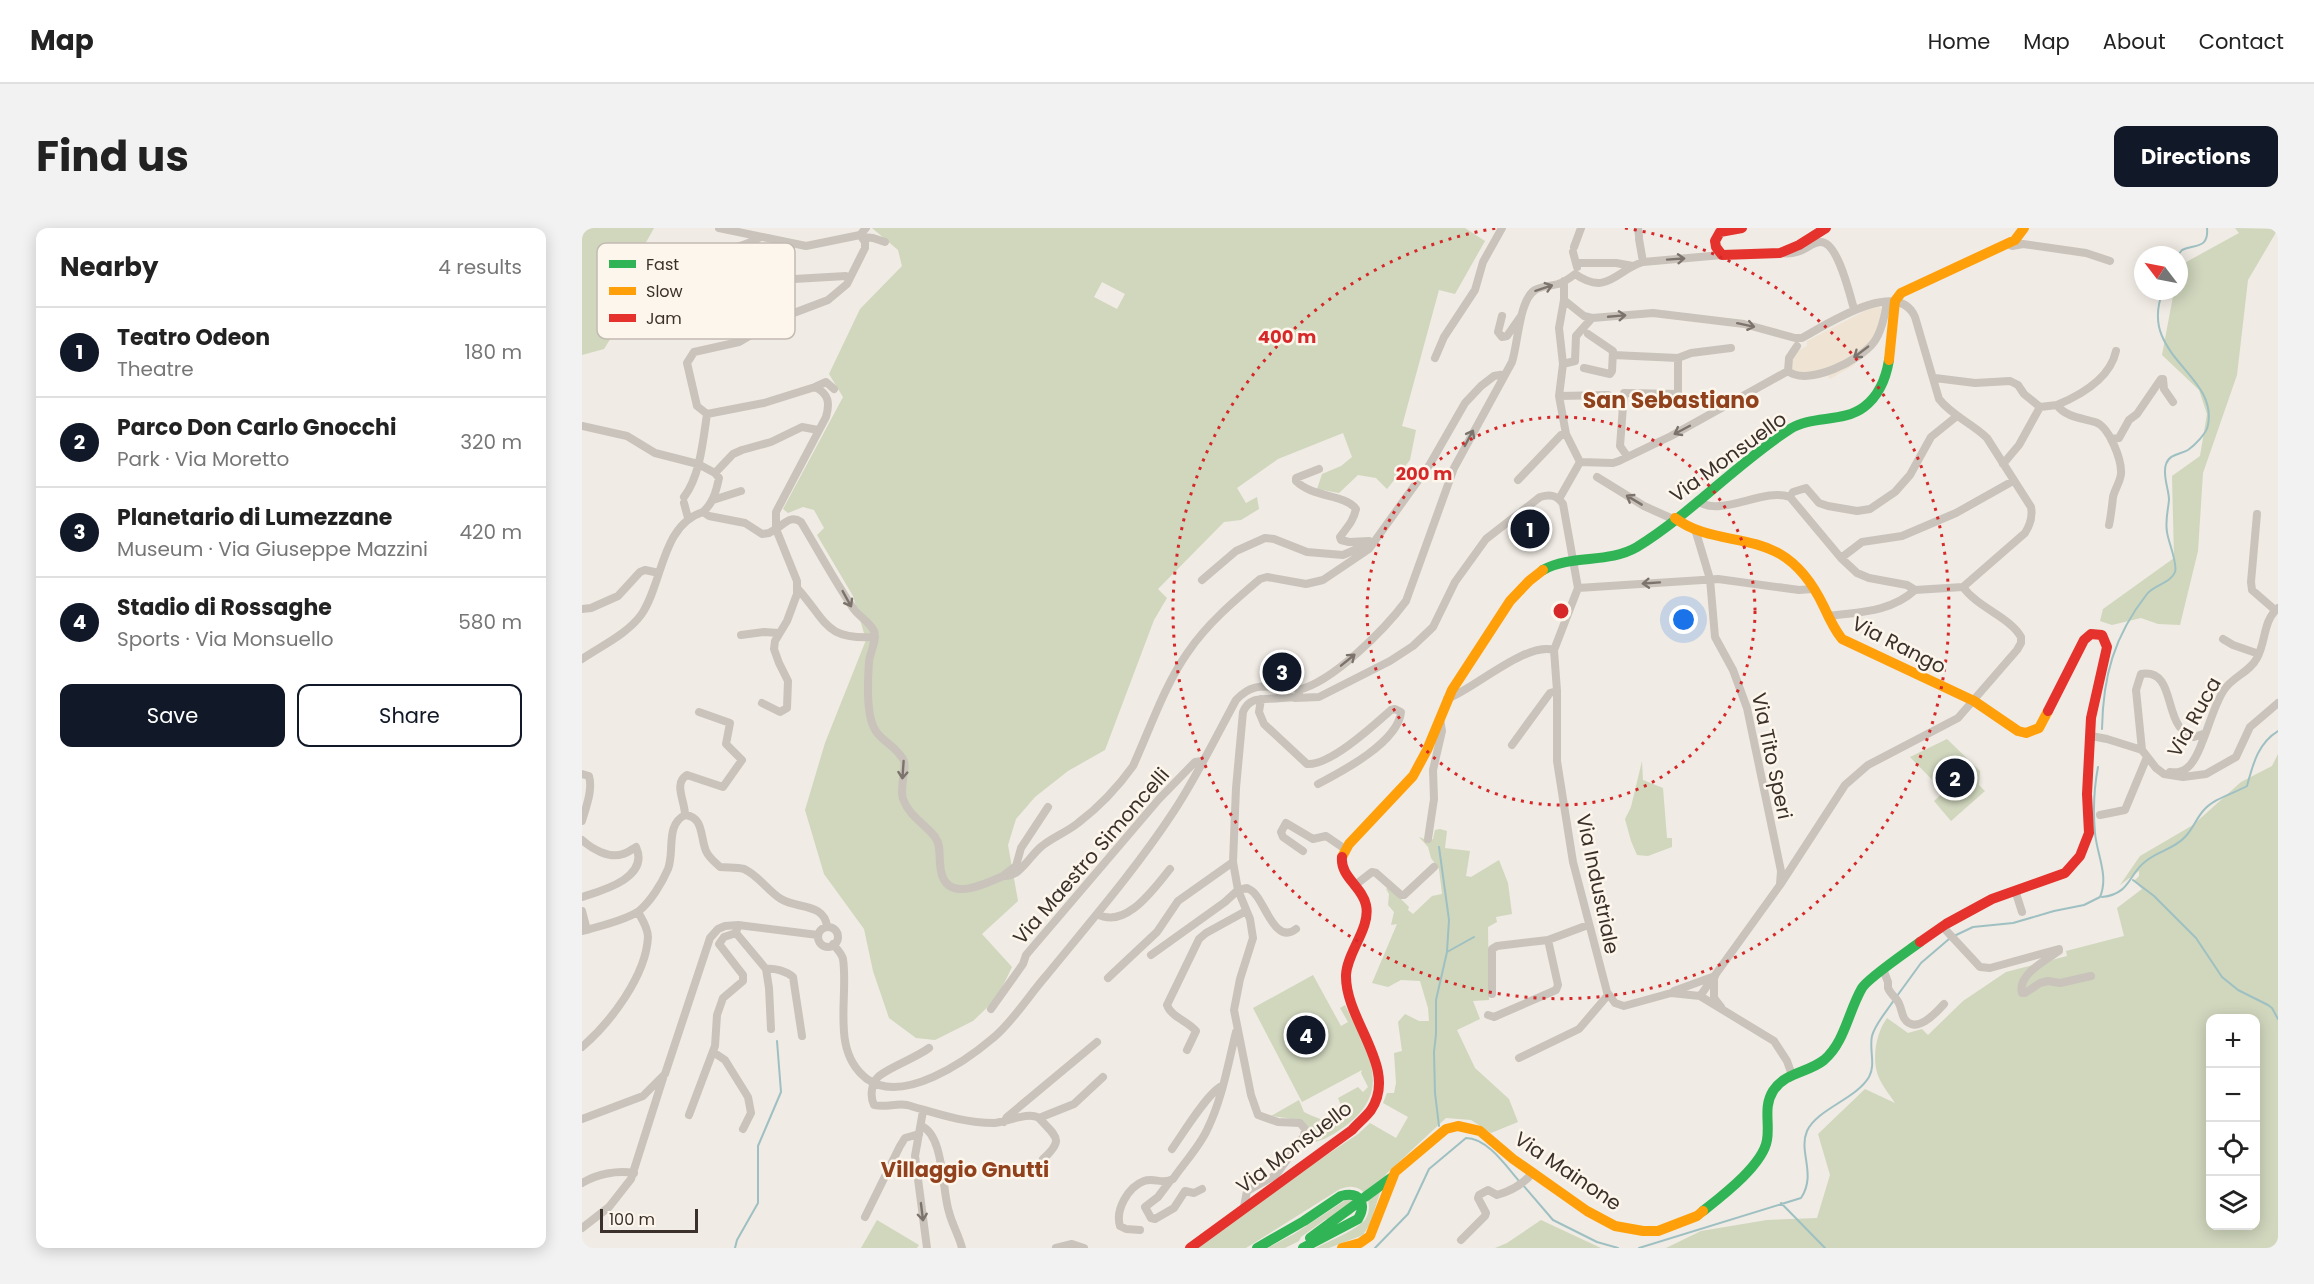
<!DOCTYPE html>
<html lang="en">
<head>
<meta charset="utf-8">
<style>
  body { margin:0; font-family:Poppins,sans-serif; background:#f2f2f2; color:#222 }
  .controls { position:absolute; right:18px; bottom:18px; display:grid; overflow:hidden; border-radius:12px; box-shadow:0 3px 15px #0003 }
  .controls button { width:54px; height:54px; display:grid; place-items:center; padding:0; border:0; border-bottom:2px solid #e0e0e0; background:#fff; color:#222; font:30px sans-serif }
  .compass { position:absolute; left:1552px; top:18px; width:54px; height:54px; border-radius:50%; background:#fff; box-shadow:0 3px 15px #0003; rotate:302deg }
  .scale { position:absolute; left:18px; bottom:15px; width:98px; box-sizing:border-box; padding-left:6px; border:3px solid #3b312a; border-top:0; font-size:16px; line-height:21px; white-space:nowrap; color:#3b312a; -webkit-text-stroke:4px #fcf6ec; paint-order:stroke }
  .you { position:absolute; left:1102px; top:392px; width:21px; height:21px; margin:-15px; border:4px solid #fff; border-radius:50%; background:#1a73e8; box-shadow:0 0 0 9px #1a73e833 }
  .badge { display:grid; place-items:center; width:39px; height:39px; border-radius:50%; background:#111827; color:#fff; font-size:20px; font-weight:700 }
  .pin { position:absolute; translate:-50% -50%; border:3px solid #fff; box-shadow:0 2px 6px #0006 }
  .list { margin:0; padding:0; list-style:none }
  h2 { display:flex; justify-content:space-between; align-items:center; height:78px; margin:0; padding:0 24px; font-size:26px }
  h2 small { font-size:20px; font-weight:400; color:#767676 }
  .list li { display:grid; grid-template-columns:39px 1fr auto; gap:18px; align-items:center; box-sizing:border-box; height:90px; padding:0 24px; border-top:2px solid #e0e0e0 }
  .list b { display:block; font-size:22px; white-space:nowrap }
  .list p { margin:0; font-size:20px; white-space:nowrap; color:#767676 }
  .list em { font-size:20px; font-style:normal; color:#767676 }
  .actions { display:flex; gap:12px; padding:18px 24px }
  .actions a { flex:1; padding:14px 0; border:2px solid #111827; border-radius:12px; text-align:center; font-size:21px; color:#111827 }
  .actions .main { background:#111827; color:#fff }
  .icon { flex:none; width:33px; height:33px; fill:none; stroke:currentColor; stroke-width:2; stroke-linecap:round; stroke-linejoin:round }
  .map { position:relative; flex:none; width:1696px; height:1020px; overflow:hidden; border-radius:12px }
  header { display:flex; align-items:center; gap:36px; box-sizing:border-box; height:84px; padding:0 30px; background:#fff; border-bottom:2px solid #e0e0e0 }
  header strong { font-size:28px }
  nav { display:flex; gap:33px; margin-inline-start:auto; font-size:21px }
  .intro { display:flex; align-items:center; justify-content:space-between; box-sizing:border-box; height:144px; padding:0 36px }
  h1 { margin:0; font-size:42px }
  .button { padding:15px 27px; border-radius:12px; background:#111827; color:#fff; font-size:21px; font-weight:700 }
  main { display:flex; gap:36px; padding:0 36px }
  aside { flex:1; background:#fff; border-radius:12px; box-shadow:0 3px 15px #0003 }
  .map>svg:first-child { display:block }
  .green { fill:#d0d7bd; fill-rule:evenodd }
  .plaza { fill:#efe4d3 }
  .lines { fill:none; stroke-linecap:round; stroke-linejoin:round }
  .stream { stroke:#9ec0c2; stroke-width:2 }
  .street { stroke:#c9c3bc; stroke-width:8 }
  .fast { stroke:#30b455; stroke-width:10 }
  .slow { stroke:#ff9f0a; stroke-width:10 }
  .jam { stroke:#e5322d; stroke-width:10 }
  .oneway { stroke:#7b736c }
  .ring { fill:none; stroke:#d62828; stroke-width:3; stroke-dasharray:3 6 }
  .labels { text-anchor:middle; stroke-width:5; stroke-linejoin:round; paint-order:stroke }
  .street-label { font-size:20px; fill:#3b312a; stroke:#fcf6ec }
  .neighbourhood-label { font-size:21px; font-weight:bold; fill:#91421c; stroke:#fcf6ec }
  .quarter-label { font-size:22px; font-weight:bold; fill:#91421c; stroke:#fcf6ec }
  .key { fill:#fcf6ec; stroke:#c2bbb2; stroke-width:1.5 }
  .key-label { font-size:16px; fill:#3b312a }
  .centre { fill:#d62828; stroke:#fcf6ec; stroke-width:3 }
  .ring-label { font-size:18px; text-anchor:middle; font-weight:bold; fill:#d62828; stroke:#fcf6ec; stroke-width:5; stroke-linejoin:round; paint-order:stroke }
</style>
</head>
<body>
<header>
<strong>Map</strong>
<nav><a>Home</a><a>Map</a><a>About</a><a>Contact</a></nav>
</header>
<div class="intro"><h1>Find us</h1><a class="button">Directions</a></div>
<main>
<aside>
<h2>Nearby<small>4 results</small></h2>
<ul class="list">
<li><span class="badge">1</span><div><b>Teatro Odeon</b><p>Theatre</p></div><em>180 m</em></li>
<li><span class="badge">2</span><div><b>Parco Don Carlo Gnocchi</b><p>Park · Via Moretto</p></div><em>320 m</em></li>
<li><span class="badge">3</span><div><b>Planetario di Lumezzane</b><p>Museum · Via Giuseppe Mazzini</p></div><em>420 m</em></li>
<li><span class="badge">4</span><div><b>Stadio di Rossaghe</b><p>Sports · Via Monsuello</p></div><em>580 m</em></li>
</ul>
<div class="actions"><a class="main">Save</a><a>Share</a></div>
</aside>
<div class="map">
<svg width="1696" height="1020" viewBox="0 0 1696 1020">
  <rect width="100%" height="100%" fill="#f0ebe4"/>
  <!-- green -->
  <path class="green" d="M0 0H72L57 27 52 73 22 121 0 127Z
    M290 0H883L903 13 873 66 857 62 820 198 834 202 828 232 805 261 794 250 776 247 757 265 735 261 740 246 759 238 770 229 761 205 696 231 655 260 664 275 675 269 677 281 659 292 642 294 576 361 585 370 572 392 523 522 486 543 453 569 434 591 426 617 436 673 400 706 430 739 415 770 391 793 353 812 334 810 307 790 291 743 282 701 242 646 223 582 243 515 284 412 271 368 235 307 242 300 232 282 221 279 206 285 201 281 261 169 247 146 278 81 320 38 316 22ZM520 54 543 66 535 81 512 69Z
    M1653 0 1696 1 1666 52 1655 147 1621 245 1616 323 1598 397 1576 396 1559 390 1530 397 1518 393 1521 381 1592 330 1590 248 1618 228 1625 186 1617 162 1580 127 1592 63H1597V38L1657 5Z
    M1365 511 1398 543 1397 557 1403 563 1369 593 1352 573 1362 564 1328 529Z
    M1696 526V1020H1084L1119 1003 1185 992 1235 990 1248 947 1236 906 1283 861 1313 875C1308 867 1301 859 1297 850 1289 832 1294 805 1305 790L1326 805 1340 801 1346 807 1381 773 1424 744 1485 728 1484 723 1542 708 1535 680 1560 661 1552 653 1557 648V643L1538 657 1558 628 1611 597 1659 554 1690 538ZM1628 790H1674V998H1628Z
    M1060 533 1061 552 1081 560 1085 610H1090V619L1066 628 1055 627 1049 613 1043 591 1049 579Z
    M858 601 865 603 863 620 888 623 884 648 889 649 917 632 926 655 930 686 914 689 915 694 906 699 907 772 891 773 898 791 875 802 893 840 927 871 936 894 909 905 889 892 864 890 804 946 788 996 781 1007 747 1020H734C747 1013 773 1003 783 992 791 981 787 961 771 959 767 958 762 960 758 961L664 1020H615L710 950 776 906 788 895 814 910 826 889 801 875 805 865H812L814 855 812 825 820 823 816 794 823 786 837 793H847L846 780 838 753 819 752 806 759 790 755 815 696 809 697 812 684 806 677 807 666 804 661 807 659 827 679 826 682 831 686 850 668 860 666 857 641 849 630 846 619 837 609 847 613 851 611 853 602Z
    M731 747 759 798 766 794 758 780 763 777C784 822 814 862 762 899 748 909 737 915 720 916L729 905C720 890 704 890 689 888L717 872 722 884C734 890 749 897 760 888L759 884 761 882 756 870 776 859 781 864 786 859 779 845 780 842 720 874 671 780Z
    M765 971 771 972 773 979 770 986 750 996 744 991 719 1009 717 1013 703 1020H685L712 1006Z
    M295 992 337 1017 335 1020H279Z
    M959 992 1019 1020H913L925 1015Z"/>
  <!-- plaza -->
  <path class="plaza" d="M1292 78 1298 79 1301 82 1296 103 1272 137 1248 151 1242 142 1225 147 1210 142V131L1214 124 1225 118V113Z"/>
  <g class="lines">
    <!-- stream -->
    <path class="stream" d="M1596 27 1600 22C1613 16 1627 21 1625 0
      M1520 501C1521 448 1532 408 1565 366 1572 357 1589 355 1593 344 1596 336 1586 313 1585 304 1583 292 1586 283 1587 272 1587 261 1580 247 1584 236 1587 226 1599 226 1606 222 1613 217 1625 205 1626 197 1636 145 1555 128 1581 63
      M857 619 867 692 865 723
      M1551 652 1572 668 1614 710 1640 749 1656 762 1686 777 1690 780 1696 791
      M1520 669C1549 666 1546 646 1564 633 1576 623 1592 621 1603 609 1611 601 1614 591 1621 583 1632 570 1651 566 1665 558 1671 536 1676 515 1696 503
      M1372 708 1391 699 1431 695 1472 683 1502 677 1518 669C1527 648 1515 627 1513 605 1511 583 1512 560 1516 539
      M1315 768 1339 735 1367 711
      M857 898 853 865 852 824 854 806V772L865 724 892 709
      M941 957 971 992 1015 1014 1036 1020
      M1199 975 1243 1020
      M153 1020 155 1012 176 975V918L199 864 195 813
      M793 1020 826 986 847 941 884 910C905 910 924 938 937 953
      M1057 1020 1219 970C1235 946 1216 924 1225 903 1235 881 1274 871 1287 849 1294 837 1287 821 1290 808 1293 796 1305 783 1312 772"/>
    <!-- street -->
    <path class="street" d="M1056 0 1057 8
      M278 7 284 0
      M281 9 291 10 303 14
      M1057 11 1061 34
      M1426 16 1430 18 1441 16 1504 25 1528 33
      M992 19 999 0
      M991 24 995 39
      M1199 25C1221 28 1227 14 1239 14 1256 14 1268 68 1272 81
      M995 35H1034L1051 38
      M76 38C95 34 167 19 178 9
      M163 66 212 51 264 48 268 50
      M982 72 1002 88 1010 90 1071 85 1162 96 1213 110H1220C1244 97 1316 49 1333 89L1357 171C1370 188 1390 195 1405 210L1449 279C1451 289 1448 297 1443 305L1381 359
      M920 88 916 104 920 109 925 108 939 88
      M1031 127 1096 130
      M853 130 862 109 893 62 901 34 920 0
      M981 136 993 133 994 108 1010 90
      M1002 140 1028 146 1030 143 1031 123 1006 106
      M1206 143C1225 159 1279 132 1292 114 1300 103 1303 87 1305 74
      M1206 143 1207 130 1215 118
      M1353 150 1393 155 1428 153 1436 157 1442 166 1458 179 1475 177C1483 189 1500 190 1513 194 1527 198 1540 232 1539 246 1538 254 1533 261 1531 269 1530 278 1529 288 1527 297
      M233 159 244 154 252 161
      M977 168 1026 167
      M1475 177C1499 167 1528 151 1534 123
      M0 198 45 208 73 225 116 236 133 245 137 250C134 264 131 275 121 284
      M1529 211 1537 210 1547 192 1555 186 1579 151H1581L1582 161 1591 174
      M1045 228 1038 218 1042 165 1096 166V130L1109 125 1149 120
      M998 234 1031 235 1037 233 1089 208 1206 143
      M1421 236 1437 217 1458 179
      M737 241 714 250V253C731 270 763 266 774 281 771 294 765 299 758 309L759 312 767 314 787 313
      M133 245 151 226 160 222 189 214 220 199 236 202
      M1015 249 1062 278 1091 291
      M936 252 979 207 984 206
      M102 269C118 248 121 213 125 186L115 178 105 135 112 124 157 114 196 91 246 72 265 56 283 20V14L278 7 224 18 137 0
      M1208 269 1211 264 1224 260 1237 275 1246 278 1275 283 1288 281 1313 264 1328 247 1349 209 1375 188
      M977 271 998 234 984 206 977 168 981 136 977 100 982 72V53
      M131 272 159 263
      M1115 273C1140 290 1181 259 1208 269L1259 330 1275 345 1287 350 1325 357 1333 362 1381 359C1396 380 1428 389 1439 409V415L1435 422 1376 490 1286 537 1263 557 1198 657 1118 768
      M102 275 106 290
      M1675 286 1669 354 1670 362 1693 382
      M1113 301 1128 351 1133 409 1151 442 1165 480 1199 643 1198 656
      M1259 330 1280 314 1320 308 1374 285 1431 253
      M620 352 654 323 683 310 692 311 725 324 761 327 791 314
      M215 360C245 393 242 412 293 409
      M996 360 1136 351 1217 362 1231 361
      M0 381 9 380 36 368 58 344 63 342 77 345
      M1247 388C1277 384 1309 384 1333 362
      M159 407 182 404 197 405
      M1641 411 1651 417 1677 426
      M0 431C19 418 45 406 59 387 81 356 79 297 121 284L127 288 163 295 180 306 187 305 194 301V284L244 189C248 175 247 166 233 159L182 175 125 186
      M698 459 715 460 717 465 716 469 699 470 697 463Z
      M716 462C751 454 803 401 824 373L872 240 930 134C936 116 937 72 953 62 960 58 969 58 976 56 982 54 988 50 993 46 1026 69 1035 41 1061 34L1140 27
      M713 470 737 469 808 433 831 418 851 399 873 354 904 311 958 269C968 266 975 267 981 276L996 360 972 422 975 463V533L991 634 1025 764 1033 775 1042 778 1089 765 1118 768 1192 813 1205 833 1210 847
      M679 471 677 484 682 496 725 536C748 538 792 497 809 482L813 481 819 484C816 514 761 543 736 556
      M865 471C892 461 945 413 972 422
      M180 475 198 484 205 480 206 453 197 435 192 421 193 413 205 393 215 366V353L194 301C203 295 209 287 219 294 236 322 252 352 271 380 276 388 288 394 292 403 295 413 288 424 287 434 286 449 285 465 287 480 290 514 308 510 321 531 326 538 317 558 321 571 327 588 343 596 353 609 359 617 357 626 358 635 360 677 398 658 421 648 438 650 448 627 460 618 471 609 485 604 496 595 517 579 536 559 551 538 568 501 582 458 606 424 625 396 652 373 678 351L685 349 724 356 741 352 787 321 848 236 883 175 899 158 912 148 923 146
      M1509 508 1525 511 1560 522 1574 540 1582 546 1601 549 1624 546 1654 529 1668 499 1696 475
      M930 517 968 465 975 463
      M1560 522 1554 462 1559 446C1589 441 1584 480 1597 498 1600 503 1607 506 1612 509L1621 506
      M1588 544C1594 545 1600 544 1605 540 1620 529 1629 480 1642 462 1650 449 1668 444 1675 430 1684 414 1681 392 1696 380
      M0 546 7 548C11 562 4 579 0 593
      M103 587C103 573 91 555 105 547L141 559 160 532 144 516 148 495 117 484
      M1518 587 1543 582 1565 529
      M846 611 852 571 851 542 860 503 858 491
      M0 612C10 621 27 631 41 626 46 625 50 621 54 619 68 650 19 663 0 669
      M721 623 701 609 699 604 704 595 731 611 744 608 763 621
      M421 648 434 638 439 620 466 579
      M772 658 790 644 794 645 819 667H822L852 639
      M1433 662 1440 684
      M0 683 5 702
      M515 686C544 702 572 660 588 641
      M1360 698 1398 739 1408 740 1477 721V723C1465 731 1435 747 1440 765H1443L1458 755 1466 753 1478 755 1509 748
      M236 709a10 10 0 1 1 20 0a10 10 0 1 1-20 0Z
      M0 703C16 699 44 692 57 683 69 673 80 655 86 641 93 623 83 597 103 587 122 589 118 609 124 623 127 630 133 634 138 639 146 640 154 639 162 641 176 647 186 663 199 671 215 681 243 675 245 699
      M154 705 184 741 187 760 189 801
      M251 716C255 721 260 726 261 731 267 770 248 823 285 851 321 877 384 833 411 810 429 796 448 766 464 748 508 694 554 641 592 583 615 548 634 509 654 472 668 457 678 458 698 459
      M569 727 643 674 656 662 665 660C667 661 672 664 673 666 683 676 694 717 714 701
      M184 741C193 740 204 743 211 749L220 808
      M1301 741 1306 754V760C1308 765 1312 768 1315 772 1319 777 1319 784 1322 790 1333 808 1354 785 1362 776
      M526 750 575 704 596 673 651 634
      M1132 752V770L1139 779
      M1092 763 1133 748
      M910 766V721L915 718 966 712 1006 697
      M409 781 441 736 444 727 577 571 613 534 620 533
      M906 787 912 789 974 762 976 757 966 712
      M0 819C28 795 64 748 66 709 66 700 60 691 56 684
      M347 820C334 830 305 840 296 849 289 856 288 869 292 877 303 880 314 875 325 877 354 885 381 895 412 895 425 894 447 883 457 890L492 876 521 849
      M605 822 614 803C606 793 589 789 585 777L617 711 624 705 664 683
      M131 824 143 832 166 869 169 885 161 901
      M937 830 997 801 1026 767
      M341 883 333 928 345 1020
      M107 887 133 818 135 787 141 770 161 753V747L137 716 142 709 154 705 156 697
      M457 890C474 909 483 911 461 931
      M0 891 61 868 83 846 128 710 136 701 143 698 156 697 236 707
      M422 894 425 889 515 814
      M339 898C362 906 360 963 367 984 370 996 377 1008 380 1020
      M590 921C600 907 626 864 640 858
      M588 953 576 969 563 979 569 990 573 991 592 980 603 963 612 965 620 961
      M0 955C15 946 35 942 52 945
      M662 979 665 963 694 947 722 908 723 901 718 895 696 894 676 887 669 867 652 782 658 751 671 710 668 691 656 662 651 634 654 560 661 484C668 467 683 472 699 470
      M283 989 318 918 323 910 337 906
      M0 1000 27 979 49 951 82 847
      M558 1002 544 1001 538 998C533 982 546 959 562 953 572 949 581 957 591 951 602 935 617 919 625 902 640 872 646 836 654 804
      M879 1012 903 988 904 985 896 970 897 967 906 962 915 967C929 963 942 956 951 944
      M474 1020 490 1016 502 1020"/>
    <!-- fast -->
    <path class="fast" d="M961 342C990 326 1026 336 1055 319 1110 285 1154 236 1208 201 1230 187 1261 195 1282 179 1298 167 1304 150 1307 132
      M783 969 809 950
      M1121 983C1140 968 1181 937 1185 912 1188 895 1181 879 1191 863 1203 844 1226 845 1242 832 1263 814 1266 784 1280 760 1286 750 1326 723 1338 714
      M728 1010 774 976
      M675 1020 722 993 759 968C778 963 785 975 776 991L721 1020"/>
    <!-- slow -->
    <path class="slow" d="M1307 132 1313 73 1319 65 1433 12 1442 0
      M1093 290C1124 314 1165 307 1198 326 1217 337 1232 358 1242 379 1247 390 1252 401 1260 411L1392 473 1436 503 1444 505 1457 500 1466 483
      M760 629 767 616 831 548 845 522 870 462 928 373 947 353 961 342
      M760 1020 778 1015 788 1008 813 944 864 901 876 898 898 903 931 931 1005 983 1033 998 1061 1003H1076L1115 988 1121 983"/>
    <!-- jam -->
    <path class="jam" d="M1160 0 1138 4 1133 13 1134 19 1140 27 1198 25 1217 17 1244 0
      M1338 714 1364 696 1410 671 1483 645 1498 628 1507 605 1505 566 1509 490 1525 419 1520 407 1509 406 1502 412 1466 483
      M608 1020 770 902C776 895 784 889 789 882 817 840 763 793 764 747 765 724 789 700 784 677 780 658 758 649 760 629"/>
  </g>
  <!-- one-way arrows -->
  <defs><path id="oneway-shaft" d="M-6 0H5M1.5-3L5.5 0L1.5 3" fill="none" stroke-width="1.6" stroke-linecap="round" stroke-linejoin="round" transform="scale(1.5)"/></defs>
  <g class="oneway">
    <use href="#oneway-shaft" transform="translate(1094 31) rotate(-4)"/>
    <use href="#oneway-shaft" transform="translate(962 60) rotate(-18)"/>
    <use href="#oneway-shaft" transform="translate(1035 88) rotate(-5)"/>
    <use href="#oneway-shaft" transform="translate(1164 97) rotate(12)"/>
    <use href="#oneway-shaft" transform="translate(1279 124) rotate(143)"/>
    <use href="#oneway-shaft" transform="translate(1100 202) rotate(152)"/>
    <use href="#oneway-shaft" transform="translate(887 210) rotate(-62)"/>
    <use href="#oneway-shaft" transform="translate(1052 272) rotate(-149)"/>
    <use href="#oneway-shaft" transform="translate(1069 355) rotate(176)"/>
    <use href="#oneway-shaft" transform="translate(265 371) rotate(61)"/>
    <use href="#oneway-shaft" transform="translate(766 432) rotate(-39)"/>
    <use href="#oneway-shaft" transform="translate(321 542) rotate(94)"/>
    <use href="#oneway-shaft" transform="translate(340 984) rotate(83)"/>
  </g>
  <!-- distance rings -->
  <g class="ring">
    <circle cx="979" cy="383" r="194"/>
    <path d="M1043 0A388 388 0 1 1 915 0"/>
  </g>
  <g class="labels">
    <!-- street labels -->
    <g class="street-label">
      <text transform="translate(1146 229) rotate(-36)" y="7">Via Monsuello</text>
      <text transform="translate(1317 417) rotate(27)" y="7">Via Rango</text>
      <text transform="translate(1612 489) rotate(-61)" y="7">Via Ruca</text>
      <text transform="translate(1190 528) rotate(78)" y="7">Via Tito Speri</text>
      <text transform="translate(509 628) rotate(-49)" y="7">Via Maestro Simoncelli</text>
      <text transform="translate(1016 656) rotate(78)" y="7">Via Industriale</text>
      <text transform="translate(712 919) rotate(-37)" y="7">Via Monsuello</text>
      <text transform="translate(986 943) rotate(34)" y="7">Via Mainone</text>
    </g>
    <!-- neighbourhood labels -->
    <g class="neighbourhood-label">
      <text x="383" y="949">Villaggio Gnutti</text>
    </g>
    <!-- quarter labels -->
    <g class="quarter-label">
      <text x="1089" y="180">San Sebastiano</text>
    </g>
  </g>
  <!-- legend -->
  <rect x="15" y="15" width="198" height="96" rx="9" class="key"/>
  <rect x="27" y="32" width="27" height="8" fill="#30b455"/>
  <rect x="27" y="59" width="27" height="8" fill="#ff9f0a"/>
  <rect x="27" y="86" width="27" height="8" fill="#e5322d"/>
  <g class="key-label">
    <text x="64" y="42">Fast</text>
    <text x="64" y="69">Slow</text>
    <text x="64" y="96">Jam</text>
  </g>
  <circle cx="979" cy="383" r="9" class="centre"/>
  <g class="ring-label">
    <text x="705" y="115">400 m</text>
    <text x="842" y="252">200 m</text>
  </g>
</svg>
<div class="controls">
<button>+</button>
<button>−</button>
<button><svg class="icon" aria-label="locate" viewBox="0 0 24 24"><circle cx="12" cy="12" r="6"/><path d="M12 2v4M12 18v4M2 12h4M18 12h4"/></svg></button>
<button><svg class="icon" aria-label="layers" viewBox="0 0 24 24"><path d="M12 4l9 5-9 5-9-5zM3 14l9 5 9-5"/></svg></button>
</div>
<svg class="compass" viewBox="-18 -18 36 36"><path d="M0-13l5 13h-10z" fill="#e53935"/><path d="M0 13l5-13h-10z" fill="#767676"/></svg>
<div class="scale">100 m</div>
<div class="you"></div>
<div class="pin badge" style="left:948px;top:301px">1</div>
<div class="pin badge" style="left:1373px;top:550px">2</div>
<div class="pin badge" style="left:700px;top:444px">3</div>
<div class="pin badge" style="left:724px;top:807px">4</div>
</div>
</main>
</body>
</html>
